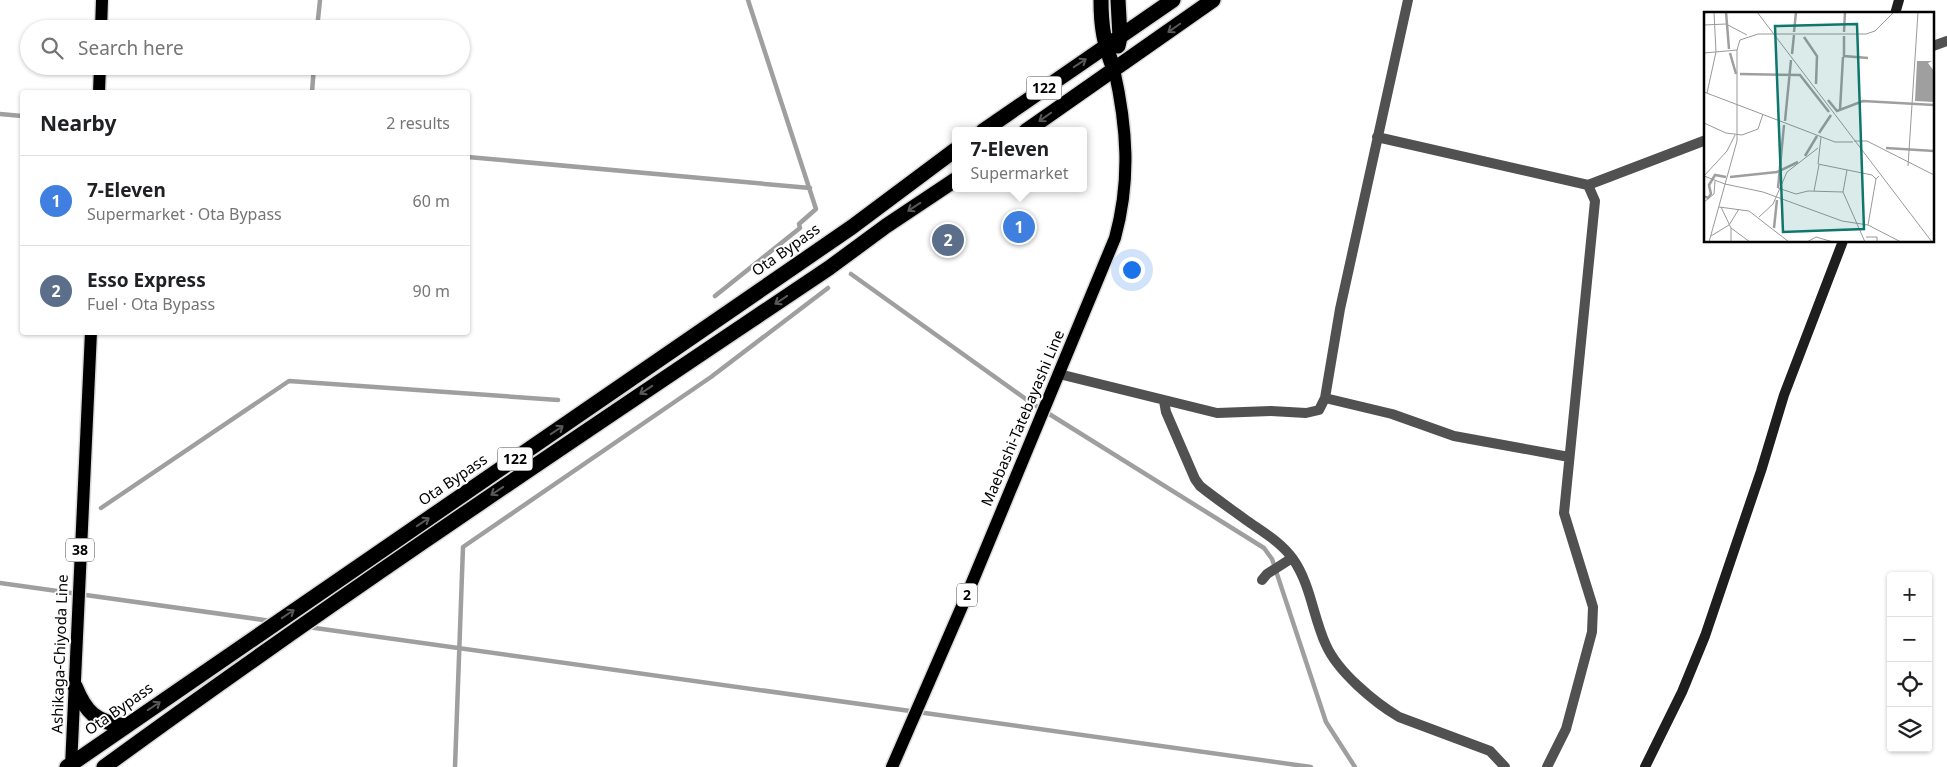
<!DOCTYPE html>
<html lang="en">
<head>
<meta charset="utf-8">
<style>
  body { margin:0; font-family:"Noto Sans",sans-serif; background:#f2f2f2; color:#202124 }
  .controls { position:absolute; right:15px; bottom:15px; display:grid; overflow:hidden; border-radius:5px; box-shadow:0 1px 4px #0004 }
  .controls button { width:45px; height:45px; display:grid; place-items:center; padding:0; border:0; border-bottom:1px solid #e0e0e0; background:#fff; color:#202124; font:25px sans-serif }
  .you { position:absolute; left:1131px; top:269px; width:18px; height:18px; margin:-12px; border:4px solid #fff; border-radius:50%; background:#1a73e8; box-shadow:0 0 0 8px #1a73e833 }
  .badge { display:grid; place-items:center; width:32px; height:32px; border-radius:50%; background:#1a73e8; color:#fff; font-size:16px; font-weight:700 }
  .pin { position:absolute; translate:-50% -50%; border:2px solid #fff; box-shadow:0 1px 5px #0006 }
  .popup { position:absolute; left:952px; top:127px; width:135px; height:65px; box-sizing:border-box; display:grid; place-content:center; border-radius:5px; background:#fff; filter:drop-shadow(0 1px 4px #0005); font-size:16px; white-space:nowrap; color:#757577 }
  .popup b { font-size:19px; color:#202124 }
  .popup::after { content:''; position:absolute; left:50%; top:100%; margin-left:-10px; border:10px solid transparent; border-top-color:#fff }
  .list { margin:0; padding:0; list-style:none }
  h2 { display:flex; justify-content:space-between; align-items:center; height:65px; margin:0; padding:0 20px; font-size:21px }
  h2 small { font-size:16px; font-weight:400; color:#757577 }
  .list li { display:grid; grid-template-columns:32px 1fr auto; gap:15px; align-items:center; box-sizing:border-box; height:90px; padding:0 20px; border-top:1px solid #e0e0e0 }
  .list b { display:block; font-size:19px; white-space:nowrap }
  .list p { margin:0; font-size:16px; white-space:nowrap; color:#757577 }
  .list em { font-size:16px; font-style:normal; color:#757577 }
  .icon { flex:none; width:28px; height:28px; fill:none; stroke:currentColor; stroke-width:2; stroke-linecap:round; stroke-linejoin:round }
  .map { position:relative; flex:none; width:1947px; height:767px; overflow:hidden }
  .search { position:absolute; background:#fff; box-shadow:0 1px 4px #0004; left:20px; top:20px; width:450px; height:55px; display:flex; align-items:center; gap:12px; box-sizing:border-box; padding:0 18px; border-radius:28px; color:#757577; font-size:19px }
  .panel { position:absolute; background:#fff; box-shadow:0 1px 4px #0004; left:20px; top:90px; width:450px; height:245px; border-radius:5px }
  .map>svg:first-child { display:block }
  .lines { fill:none; stroke-linecap:round; stroke-linejoin:round }
  .stream { stroke:#9f9f9f; stroke-width:4.5 }
  .primary-casing { stroke:#dbdbdb; stroke-width:15 }
  .highway-casing { stroke:#dbdbdb; stroke-width:18 }
  .street { stroke:#515151; stroke-width:10 }
  .secondary { stroke:#1e1e1e; stroke-width:10 }
  .primary { stroke:#000; stroke-width:12 }
  .highway { stroke:#000; stroke-width:15 }
  .oneway { stroke:#595959 }
  .labels { text-anchor:middle; stroke-width:4; stroke-linejoin:round; paint-order:stroke }
  .shield { fill:#fff; stroke:#4c4c4c; stroke-width:1 }
  .shield-label { font-size:14px; font-weight:bold; fill:#000 }
  .street-label { font-size:15px; fill:#000; stroke:#fff }
  .inset-river { fill:none; stroke:#9f9f9f; stroke-width:2.5 }
  .inset-road { fill:none; stroke:#999; stroke-width:1 }
  .view { fill:#0f766e; fill-opacity:0.15; stroke:#0f766e; stroke-width:2.5 }
  .inset-edge { fill:none; stroke:#000; stroke-width:2.5 }
</style>
</head>
<body>
<div class="map">
<svg width="1947" height="767" viewBox="0 0 1947 767">
  <rect width="100%" height="100%" fill="#fff"/>
  <g class="lines">
    <!-- stream -->
    <path class="stream" d="M317 29 320 0
      M312 92 314 66
      M0 114 22 116
      M468 157 810 188
      M851 274 1030 402 1264 548 1272 559 1326 722 1355 767
      M715 296 800 228 799 224 816 209 748 0
      M101 508 289 381 558 400
      M0 583 271 621
      M308 627 1311 767
      M455 767 463 547 711 377 828 288"/>
    <!-- primary casing -->
    <g class="primary-casing">
      <path id="primary" d="M101 29 102 0
        M99 92 100 66
        M71 767 91 332
        M892 767 966 597 1115 238C1131 180 1127 127 1114 69"/>
    </g>
    <!-- highway casing -->
    <g class="highway-casing">
      <path id="highway" d="M1101 0C1101 26 1104 45 1114 69
        M1118 0 1120 37 1118 46
        M983 131 1173 0
        M1026 131 1213 0
        M75 686C86 713 96 722 125 726
        M67 767 852 227 955 150
        M104 767C341 594 585 432 829 268L886 226 955 180"/>
    </g>
    <!-- street -->
    <path class="street" d="M1933 46 1947 41
      M1377 137 1588 185 1706 140
      M1059 374 1217 413 1271 411 1306 413 1319 410 1325 398 1340 309 1408 0
      M1325 398 1392 414 1454 436 1569 457
      M1164 401 1166 412 1195 479 1200 486C1215 498 1231 509 1246 520 1263 532 1281 542 1293 559 1311 585 1313 617 1326 645 1338 672 1374 702 1399 717L1490 751 1505 767
      M1262 580 1267 574 1292 558
      M1547 767 1566 729 1592 632 1593 607 1564 513 1595 201 1588 185"/>
    <!-- secondary -->
    <path class="secondary" d="M1895 14 1899 0
      M1645 767 1682 692 1705 636 1761 471 1784 395 1843 241"/>
    <!-- primary -->
    <use href="#primary" class="primary"/>
    <!-- highway -->
    <use href="#highway" class="highway"/>
  </g>
  <!-- one-way arrows -->
  <defs><path id="oneway-shaft" d="M-6 0H5M1.5-3L5.5 0L1.5 3" fill="none" stroke-width="1.6" stroke-linecap="round" stroke-linejoin="round" transform="scale(1.25)"/></defs>
  <g class="oneway">
    <use href="#oneway-shaft" transform="translate(1174 28) rotate(145)"/>
    <use href="#oneway-shaft" transform="translate(1080 63) rotate(-33)"/>
    <use href="#oneway-shaft" transform="translate(1045 117) rotate(145)"/>
    <use href="#oneway-shaft" transform="translate(914 207) rotate(147)"/>
    <use href="#oneway-shaft" transform="translate(781 300) rotate(146)"/>
    <use href="#oneway-shaft" transform="translate(646 390) rotate(146)"/>
    <use href="#oneway-shaft" transform="translate(557 430) rotate(-34)"/>
    <use href="#oneway-shaft" transform="translate(497 491) rotate(146)"/>
    <use href="#oneway-shaft" transform="translate(423 522) rotate(-34)"/>
    <use href="#oneway-shaft" transform="translate(288 614) rotate(-34)"/>
    <use href="#oneway-shaft" transform="translate(154 706) rotate(-34)"/>
  </g>
  <g class="labels">
    <!-- shield labels -->
    <g class="shield">
      <rect x="1026.5" y="76.5" width="35" height="23" rx="4"/>
      <rect x="497.5" y="447.5" width="35" height="23" rx="4"/>
      <rect x="66" y="538.5" width="28" height="23" rx="4"/>
      <rect x="957" y="583.5" width="20" height="23" rx="4"/>
    </g>
    <g class="shield-label">
      <text x="1044" y="93">122</text>
      <text x="515" y="464">122</text>
      <text x="80" y="555">38</text>
      <text x="967" y="600">2</text>
    </g>
    <!-- street labels -->
    <g class="street-label">
      <text transform="translate(786 250) rotate(-35)" y="5">Ota Bypass</text>
      <text transform="translate(1023 418) rotate(-67)" y="5">Maebashi-Tatebayashi Line</text>
      <text transform="translate(453 480) rotate(-34)" y="5">Ota Bypass</text>
      <text transform="translate(60 654) rotate(-88)" y="5">Ashikaga-Chiyoda Line</text>
      <text transform="translate(119 709) rotate(-35)" y="5">Ota Bypass</text>
    </g>
  </g>
  <!-- overview -->
  <g transform="translate(1704 12)">
    <rect width="230" height="230" fill="#fff"/>
    <path d="M213 49H228L224 51 230 59V90L211 89Z" fill="#9f9f9f"/>
    <path class="inset-river" d="M22 0 25 37M90 20 92 0M140 20 141 0M140 24V44L164 46M100 25 113 44 112 72M26 41 32 62M88 42 90 23M36 62 96 63 125 100M124 88 133 99 159 89 230 93M136 98 139 45M81 109 87 48M115 121 127 103M182 136 230 139M101 144 113 124M26 165 73 160 94 150M74 176 80 113M0 184 4 186 7 182 5 173 11 163 22 165M70 216 73 188"/>
    <path class="inset-road" d="M53 0 228 230M0 13 22 12 43 23M0 41 33 38M0 80 131 130H149M3 81 12 40 10 0M0 111 22 121 38 123 54 117 59 102M117 125 114 152 168 163 172 167M150 129H163L230 163M204 154 214 0M143 158 139 180 161 230M0 164 21 172 59 180 138 209 164 213 197 230M0 164 23 139 31 123M74 176 92 182 104 179 139 180M110 179 115 153M0 190 10 182 11 169M15 195 45 199 85 230M17 195 27 216V230M55 205 69 192 83 160 114 136M164 213 172 167 175 164M27 216 46 230M7 224 25 213 35 197M162 225H173V230M5 230 33 129V38L36 28 54 22H162L171 19 190 0M103 230 112 225 129 230"/>
    <path class="view" d="M153 12 160 217 79 220 71 14Z"/>
    <rect width="230" height="230" class="inset-edge"/>
  </g>
</svg>
<div class="controls">
<button>+</button>
<button>−</button>
<button><svg class="icon" aria-label="locate" viewBox="0 0 24 24"><circle cx="12" cy="12" r="6"/><path d="M12 2v4M12 18v4M2 12h4M18 12h4"/></svg></button>
<button><svg class="icon" aria-label="layers" viewBox="0 0 24 24"><path d="M12 4l9 5-9 5-9-5zM3 14l9 5 9-5"/></svg></button>
</div>
<div class="you"></div>
<div class="pin badge" style="left:1019px;top:227px;background:#3f7fe0">1</div>
<div class="popup"><b>7-Eleven</b>Supermarket</div>
<div class="pin badge" style="left:948px;top:240px;background:#5c6f8a">2</div>
<div class="search"><svg class="icon" aria-label="search" viewBox="0 0 24 24"><circle cx="10" cy="10" r="6"/><path d="M15 15l6 6"/></svg>Search here</div>
<section class="panel">
<h2>Nearby<small>2 results</small></h2>
<ul class="list">
<li><span class="badge" style="background:#3f7fe0">1</span><div><b>7-Eleven</b><p>Supermarket · Ota Bypass</p></div><em>60 m</em></li>
<li><span class="badge" style="background:#5c6f8a">2</span><div><b>Esso Express</b><p>Fuel · Ota Bypass</p></div><em>90 m</em></li>
</ul>
</section>
</div>
</body>
</html>
